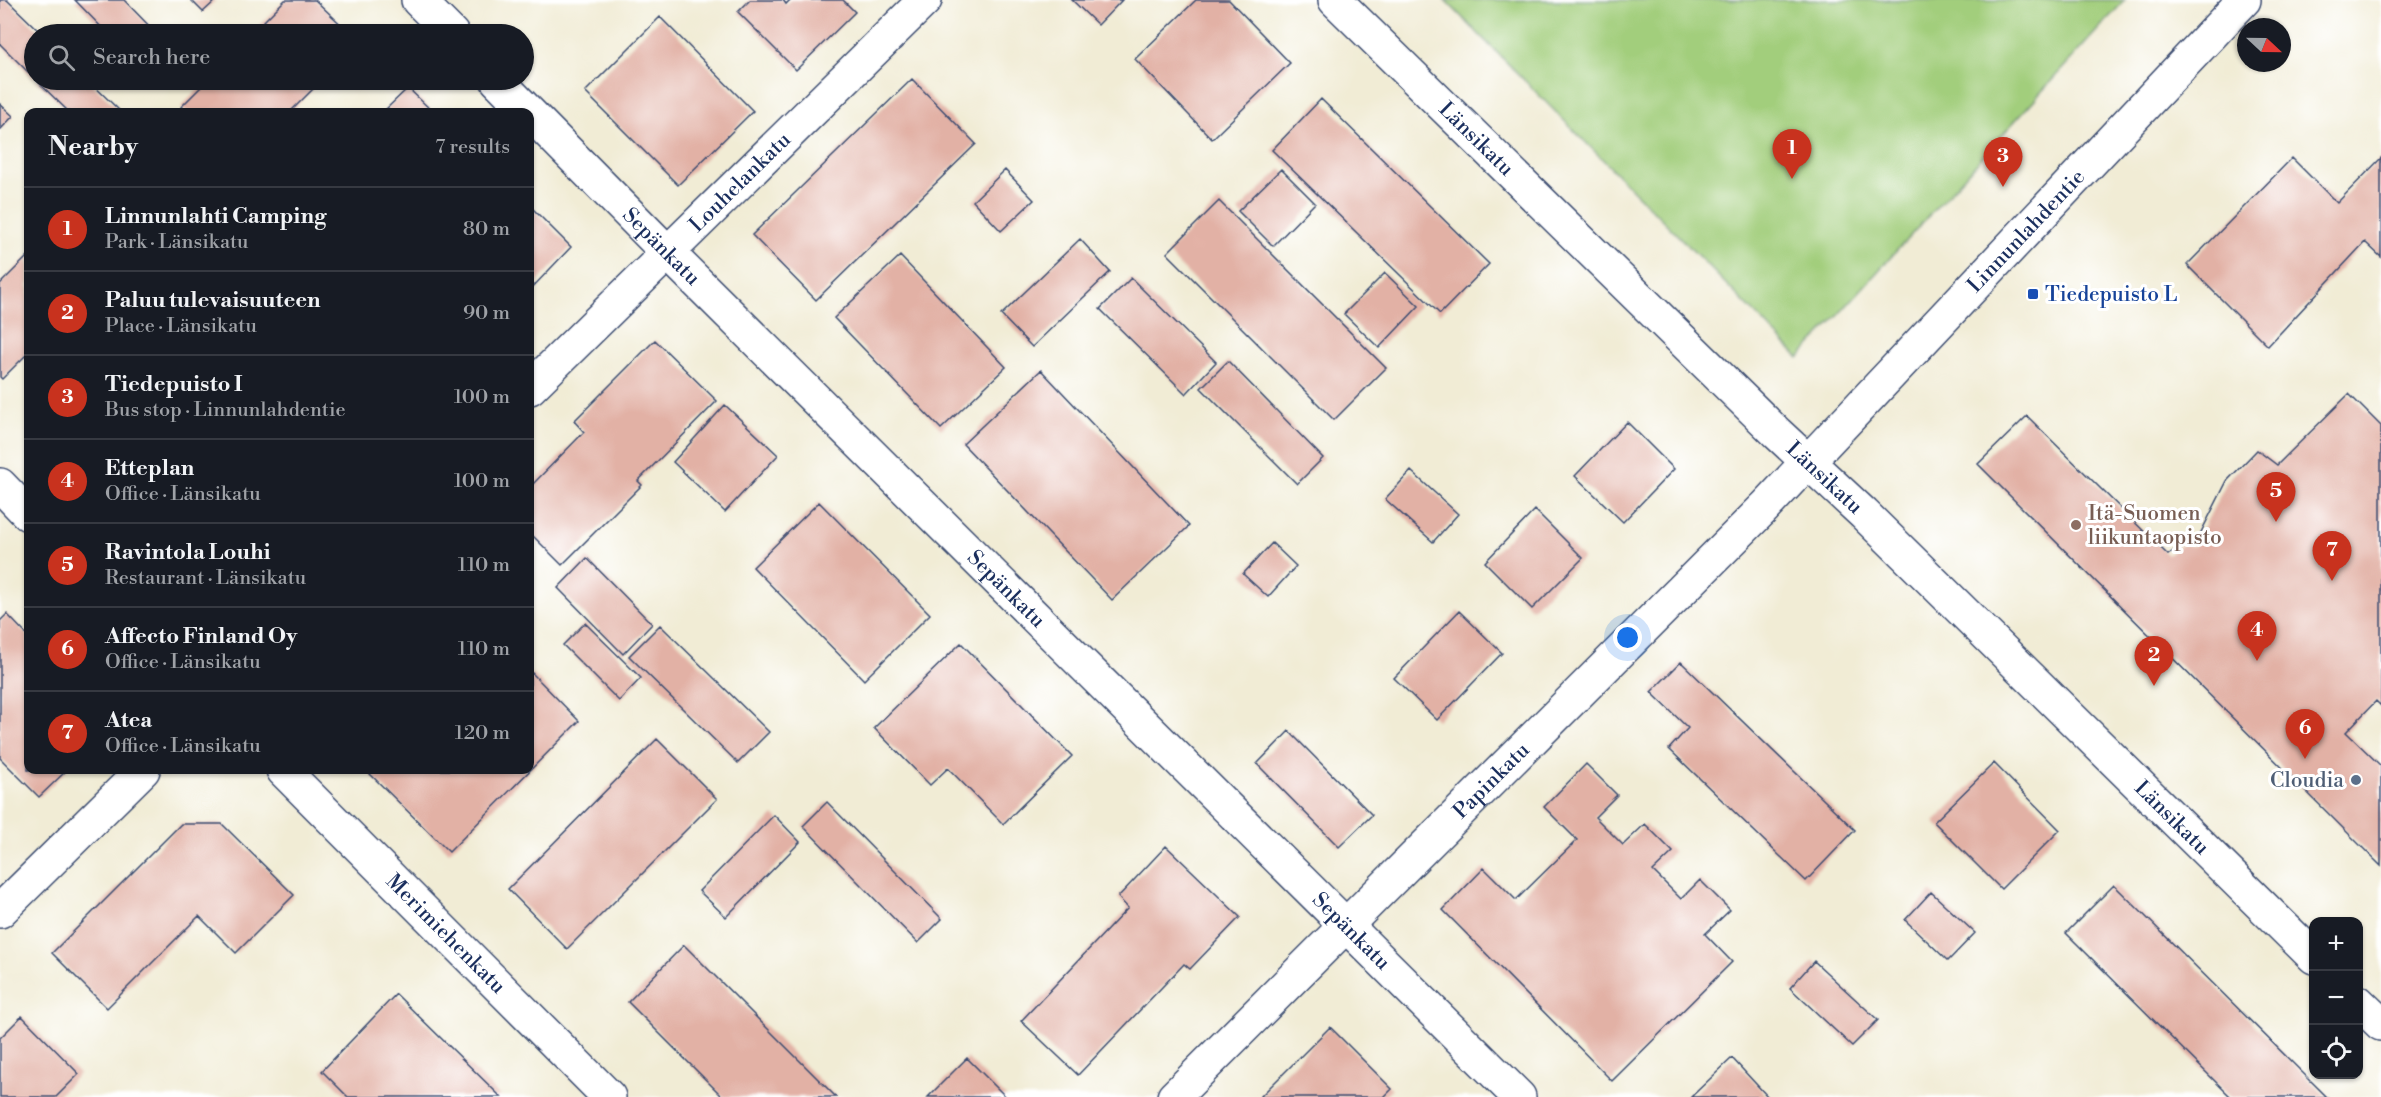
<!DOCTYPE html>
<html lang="en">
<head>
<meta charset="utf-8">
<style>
  body { margin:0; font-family:"Libre Bodoni",serif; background:#242831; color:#f1f3f6 }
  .controls { position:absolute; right:18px; bottom:18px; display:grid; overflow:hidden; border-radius:12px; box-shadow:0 2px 4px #0004 }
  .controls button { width:54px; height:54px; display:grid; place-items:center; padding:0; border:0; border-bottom:2px solid #363941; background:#171b24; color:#f1f3f6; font:30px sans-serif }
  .compass { position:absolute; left:2237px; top:18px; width:54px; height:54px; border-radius:50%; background:#171b24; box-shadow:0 2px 4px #0004; rotate:112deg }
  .you { position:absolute; left:1628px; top:638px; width:21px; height:21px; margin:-15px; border:4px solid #fff; border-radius:50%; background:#1a73e8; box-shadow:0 0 0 9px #1a73e833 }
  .badge { display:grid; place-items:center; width:39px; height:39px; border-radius:50%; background:#c8321e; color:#fff; font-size:20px; font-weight:700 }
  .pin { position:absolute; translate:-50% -50px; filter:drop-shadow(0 2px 3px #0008) }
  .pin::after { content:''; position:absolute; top:32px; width:21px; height:18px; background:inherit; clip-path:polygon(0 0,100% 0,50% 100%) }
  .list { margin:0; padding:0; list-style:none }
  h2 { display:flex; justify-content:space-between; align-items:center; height:78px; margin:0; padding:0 24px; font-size:26px }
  h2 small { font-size:20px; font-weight:400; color:#9ea1a6 }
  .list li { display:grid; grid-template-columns:39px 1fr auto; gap:18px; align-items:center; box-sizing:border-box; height:84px; padding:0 24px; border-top:2px solid #363941 }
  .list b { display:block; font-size:22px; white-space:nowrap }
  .list p { margin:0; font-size:20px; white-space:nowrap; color:#9ea1a6 }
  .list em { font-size:20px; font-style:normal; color:#9ea1a6 }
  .icon { flex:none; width:33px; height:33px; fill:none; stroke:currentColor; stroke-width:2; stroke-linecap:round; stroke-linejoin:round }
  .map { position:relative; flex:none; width:2381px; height:1097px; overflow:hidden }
  .search { position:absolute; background:#171b24; box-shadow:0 2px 4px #0004; left:24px; top:24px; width:510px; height:66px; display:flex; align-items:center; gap:15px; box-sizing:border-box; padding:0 21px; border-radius:33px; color:#9ea1a6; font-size:22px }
  .panel { position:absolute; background:#171b24; box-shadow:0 2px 4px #0004; left:24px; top:108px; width:510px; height:666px; border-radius:12px }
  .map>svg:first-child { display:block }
  .green { fill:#a2ce7b; stroke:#5e7e6c; stroke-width:1.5 }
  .building { fill:#e2b1a5 }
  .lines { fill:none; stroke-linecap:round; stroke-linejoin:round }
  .minor-casing { stroke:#3b4b70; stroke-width:36 }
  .minor { stroke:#fff; stroke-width:33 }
  .transit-dot { fill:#1a4fb4; stroke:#fff; stroke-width:2 }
  .education-dot { fill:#8d6e63; stroke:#fff; stroke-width:2 }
  .service-dot { fill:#5c6f8a; stroke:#fff; stroke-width:2 }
  .labels { text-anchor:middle; stroke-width:6; stroke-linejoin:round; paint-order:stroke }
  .street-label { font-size:21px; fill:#1b2f5e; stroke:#fff }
  .transit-label { font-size:21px; fill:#164399; stroke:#fff; text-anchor:start }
  .education-label { font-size:21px; fill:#785e54; stroke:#fff; text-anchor:start }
  .service-label { font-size:21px; fill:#4e5e75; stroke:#fff; text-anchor:end }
</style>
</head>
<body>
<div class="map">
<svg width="2381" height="1097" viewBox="0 0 2381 1097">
  <rect width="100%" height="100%" fill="#fff"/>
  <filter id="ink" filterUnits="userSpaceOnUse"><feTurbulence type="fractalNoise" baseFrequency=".0167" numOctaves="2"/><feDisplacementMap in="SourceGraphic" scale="12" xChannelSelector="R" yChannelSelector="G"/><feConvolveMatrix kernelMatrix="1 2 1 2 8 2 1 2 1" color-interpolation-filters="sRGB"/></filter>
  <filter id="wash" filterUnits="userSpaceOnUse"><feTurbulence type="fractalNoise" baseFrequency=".008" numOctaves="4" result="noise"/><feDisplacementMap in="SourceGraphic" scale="24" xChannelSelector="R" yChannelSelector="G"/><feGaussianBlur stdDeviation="1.35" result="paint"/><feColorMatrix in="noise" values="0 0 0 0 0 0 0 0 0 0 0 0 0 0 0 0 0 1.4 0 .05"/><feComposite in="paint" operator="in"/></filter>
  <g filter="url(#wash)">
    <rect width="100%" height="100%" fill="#f1ecd5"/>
    <!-- green -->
    <path class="green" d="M1445 0H2125L1799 358Z"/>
    <g id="blocks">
      <!-- building -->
      <path class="building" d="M0 0H7L42 34H34V78L0 44Z
        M75 0H124L157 34H108Z
        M191 0H216L203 12Z
        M285 0H315L351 34H251Z
        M750 0H783L786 4 790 0H843L855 12 796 70 738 12Z
        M1072 0H1122L1098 25Z
        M1196 0H1229L1290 63 1212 139 1135 59Z
        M660 17 753 111 678 185 585 92Z
        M912 79 976 144 816 300 752 235Z
        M36 80H88L121 112H69Z
        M208 80H322L290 112H187L181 107Z
        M408 88 433 112H383Z
        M1321 99 1489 264 1440 314 1272 150Z
        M0 104 13 116 0 130Z
        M2292 158 2337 203 2381 158V257L2365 242 2268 346 2187 265Z
        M1281 169 1315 203 1273 246 1238 211Z
        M1005 170 1034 200 1001 231 973 201Z
        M1219 201 1386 368 1334 420 1167 253Z
        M530 206 571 247 530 290Z
        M1080 239 1110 272 1032 347 1001 315Z
        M28 256V353L2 379 0 377V284Z
        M900 256 1006 367 941 429 834 318Z
        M1385 273 1419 306 1379 348 1344 314Z
        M1131 278 1216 362 1186 394 1100 309Z
        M655 340 717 401 638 481 642 485 562 565 530 533V487L584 432 574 421Z
        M1228 361 1323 458 1297 484 1201 388Z
        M1041 370 1189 526 1112 600 963 444Z
        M2349 394 2381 426V706L2376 701 2346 732 2381 766V866L1978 464 2027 416 2168 555 2181 545 2194 546 2227 481 2257 450 2277 465Z
        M725 405 778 455 725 512 673 462Z
        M1627 422 1674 469 1623 522 1575 476Z
        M1411 471 1458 514 1433 542 1385 499Z
        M819 502 930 614 864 680 753 567Z
        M1535 510 1583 558 1532 609 1485 562Z
        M1272 543 1296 566 1268 597 1243 574Z
        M587 558 652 624 623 654 558 588Z
        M1459 611 1502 653 1437 720 1394 678Z
        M7 614 28 636V770H67L39 797 0 758V621Z
        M585 623 641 678 619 701 563 645Z
        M660 625 769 732 738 763 629 656Z
        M961 643 1072 756 1003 824 948 768 930 785 874 728Z
        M1681 662 1855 830 1806 881 1669 749 1688 728 1651 692Z
        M532 673 579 721 449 852 366 770H530V676Z
        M1289 731 1372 815 1339 847 1257 764Z
        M657 739 717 799 567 949 508 889Z
        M1994 763 2060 830 2001 889 1934 822Z
        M1586 764 1617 795 1595 817 1623 845 1645 824 1673 852 1653 871 1681 899 1700 880 1730 910 1705 934 1732 962 1612 1081 1443 910 1484 868 1516 900 1577 840 1544 807Z
        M827 802 942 919 918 943 803 826Z
        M774 815 800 842 726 917 699 891Z
        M181 824H222L294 895 236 953 199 916 107 1008 52 953Z
        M1166 846 1240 917 1190 969 1184 964 1078 1075 1021 1021 1128 908 1118 897Z
        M2114 885 2327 1097H2231L2066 933Z
        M1931 892 1975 933 1948 961 1905 920Z
        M684 945 836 1097H723L628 1002Z
        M1814 961 1878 1020 1852 1046 1790 988Z
        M396 994 501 1097H348L322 1071Z
        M22 1016 79 1074 56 1097H0V1038Z
        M1330 1027 1392 1089 1384 1097H1260Z
        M967 1058 1006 1097H928Z
        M1732 1058 1768 1097H1691Z"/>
    </g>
  </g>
  <g filter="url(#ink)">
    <use href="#blocks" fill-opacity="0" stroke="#3b4b70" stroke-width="1.5"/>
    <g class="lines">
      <!-- minor casing -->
      <g class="minor-casing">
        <g id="minor">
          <path d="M418 0 452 34"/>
          <path id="s1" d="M1335 0 1777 433 1864 514 2314 957"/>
          <path id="s2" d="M497 80 667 252 1519 1097"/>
          <path id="s3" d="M530 388 925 0"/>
          <path d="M0 485 28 514"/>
          <path id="s4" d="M283 770 609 1097"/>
          <path d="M0 911 143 770"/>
          <path d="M2358 1002 2381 1024"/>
          <path id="s5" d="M1174 1097 1765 507 2244 0"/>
        </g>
      </g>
      <!-- minor -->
      <use href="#minor" class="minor"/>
    </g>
  </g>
  <!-- markers -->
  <rect class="transit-dot" x="2027" y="288" width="12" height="12" rx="3"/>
  <circle class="education-dot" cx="2076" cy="525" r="6"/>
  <circle class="service-dot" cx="2356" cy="780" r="6"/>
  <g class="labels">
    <!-- street labels -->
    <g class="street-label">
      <text dy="7" stroke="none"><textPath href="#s1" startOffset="198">Länsikatu</textPath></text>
      <text dy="7" stroke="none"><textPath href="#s3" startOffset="294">Louhelankatu</textPath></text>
      <text dy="7" stroke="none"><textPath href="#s5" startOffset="1215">Linnunlahdentie</textPath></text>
      <text dy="7" stroke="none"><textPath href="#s2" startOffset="234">Sepänkatu</textPath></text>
      <text dy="7" stroke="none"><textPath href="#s1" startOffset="684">Länsikatu</textPath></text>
      <text dy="7" stroke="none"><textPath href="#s2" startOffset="720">Sepänkatu</textPath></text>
      <text dy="7" stroke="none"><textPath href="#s5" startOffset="448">Papinkatu</textPath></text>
      <text dy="7" stroke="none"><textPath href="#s1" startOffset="1170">Länsikatu</textPath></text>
      <text dy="7" stroke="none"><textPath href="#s2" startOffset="1206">Sepänkatu</textPath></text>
      <text dy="7" stroke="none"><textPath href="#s4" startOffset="231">Merimiehenkatu</textPath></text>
    </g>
    <!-- transit labels -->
    <g class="transit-label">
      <text x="2045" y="301">Tiedepuisto L</text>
    </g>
    <!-- education labels -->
    <g class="education-label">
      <text x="2088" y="520">Itä-Suomen<tspan x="2088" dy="24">liikuntaopisto</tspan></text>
    </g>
    <!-- service labels -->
    <g class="service-label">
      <text x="2344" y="787">Cloudia</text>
    </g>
  </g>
</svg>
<div class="controls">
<button>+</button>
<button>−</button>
<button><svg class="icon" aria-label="locate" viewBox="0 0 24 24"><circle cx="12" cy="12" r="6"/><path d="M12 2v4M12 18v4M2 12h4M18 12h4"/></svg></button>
</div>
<svg class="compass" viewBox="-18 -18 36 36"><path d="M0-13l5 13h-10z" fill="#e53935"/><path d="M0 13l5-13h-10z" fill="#9ea1a6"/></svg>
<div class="you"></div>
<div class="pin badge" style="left:1792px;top:179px">1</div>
<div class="pin badge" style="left:2154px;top:686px">2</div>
<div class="pin badge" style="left:2003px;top:187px">3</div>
<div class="pin badge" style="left:2257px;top:661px">4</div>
<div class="pin badge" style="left:2276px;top:522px">5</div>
<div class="pin badge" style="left:2305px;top:759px">6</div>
<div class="pin badge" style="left:2332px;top:581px">7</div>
<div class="search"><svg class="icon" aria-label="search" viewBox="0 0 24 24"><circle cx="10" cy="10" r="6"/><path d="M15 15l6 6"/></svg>Search here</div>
<section class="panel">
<h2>Nearby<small>7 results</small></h2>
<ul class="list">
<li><span class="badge">1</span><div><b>Linnunlahti Camping</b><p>Park · Länsikatu</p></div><em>80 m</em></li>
<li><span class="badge">2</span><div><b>Paluu tulevaisuuteen</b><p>Place · Länsikatu</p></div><em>90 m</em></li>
<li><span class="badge">3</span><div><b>Tiedepuisto I</b><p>Bus stop · Linnunlahdentie</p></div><em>100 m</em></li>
<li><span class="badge">4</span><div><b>Etteplan</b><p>Office · Länsikatu</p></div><em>100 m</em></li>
<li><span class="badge">5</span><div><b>Ravintola Louhi</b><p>Restaurant · Länsikatu</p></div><em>110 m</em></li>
<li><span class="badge">6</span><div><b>Affecto Finland Oy</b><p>Office · Länsikatu</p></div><em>110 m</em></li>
<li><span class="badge">7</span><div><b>Atea</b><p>Office · Länsikatu</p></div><em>120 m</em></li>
</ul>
</section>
</div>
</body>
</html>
